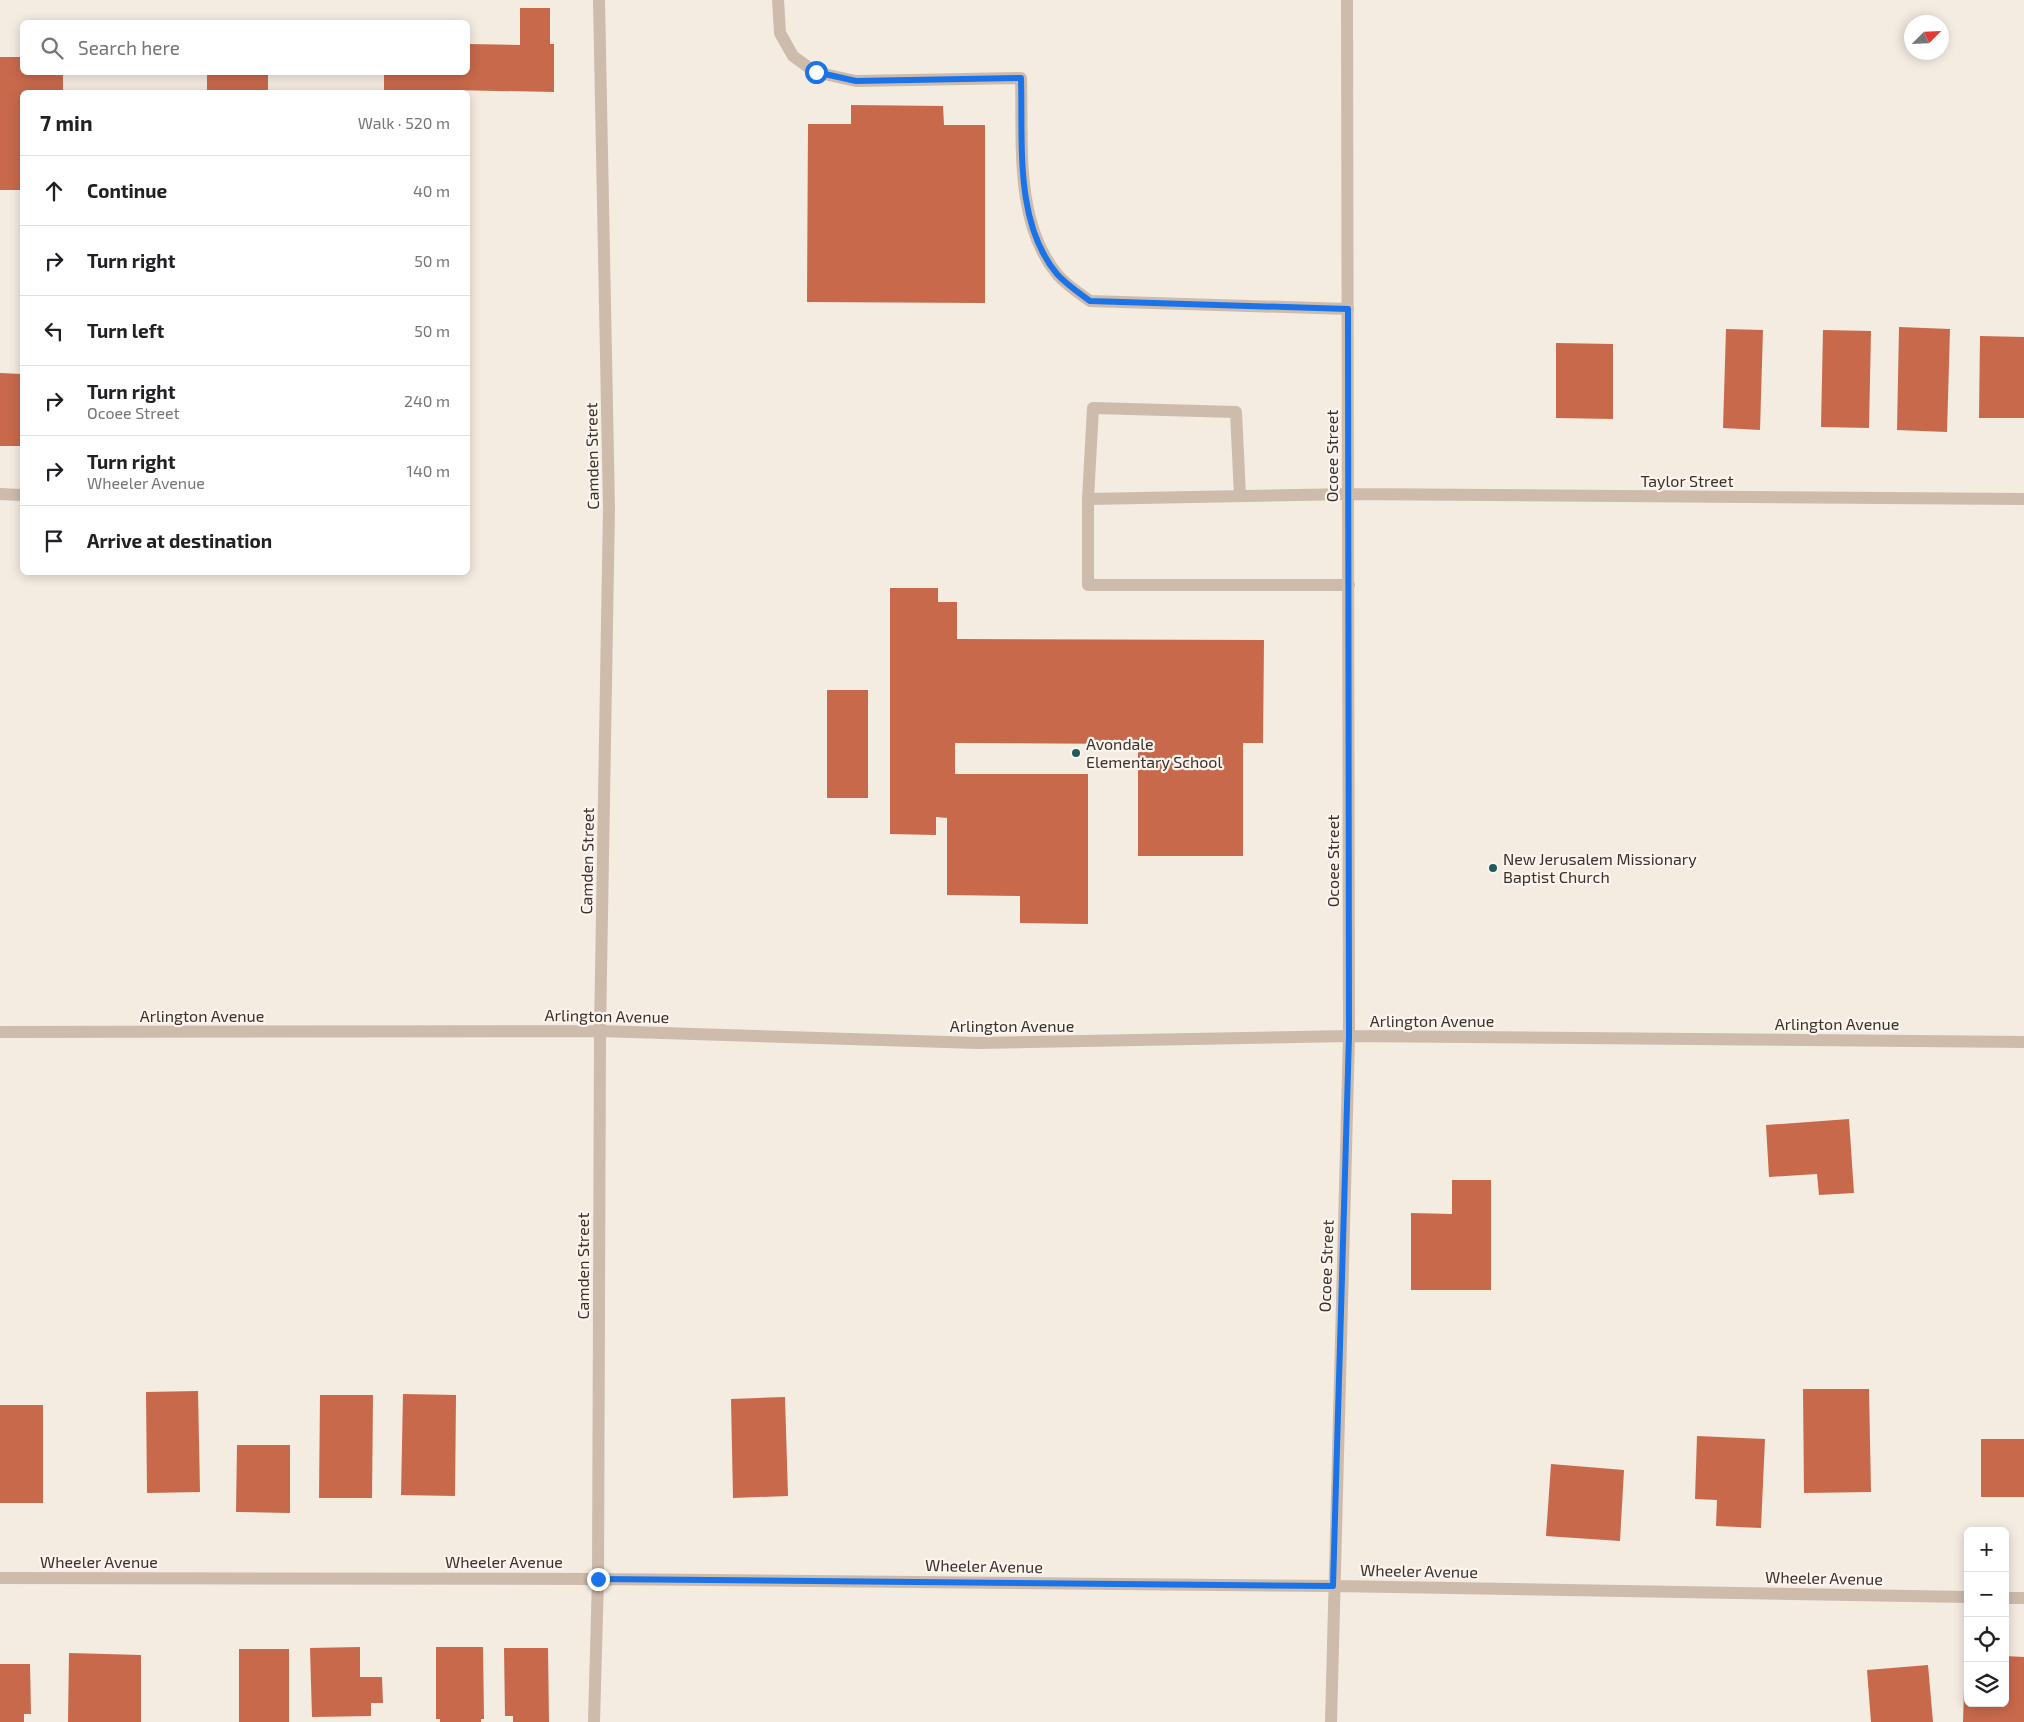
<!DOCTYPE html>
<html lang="en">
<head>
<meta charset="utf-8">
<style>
  body { margin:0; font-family:"Exo 2",sans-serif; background:#f6f6f6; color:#202124 }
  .controls { position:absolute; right:15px; bottom:15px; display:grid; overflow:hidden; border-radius:8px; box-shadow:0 2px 12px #0003 }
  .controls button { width:45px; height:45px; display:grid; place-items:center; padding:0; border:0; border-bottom:1px solid #e0e0e0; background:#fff; color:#202124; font:25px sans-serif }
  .compass { position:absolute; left:1904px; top:15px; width:45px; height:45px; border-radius:50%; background:#fff; box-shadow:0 2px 12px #0003; rotate:66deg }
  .stop { position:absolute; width:15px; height:15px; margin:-11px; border:4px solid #1a73e8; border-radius:50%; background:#fff }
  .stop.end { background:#1a73e8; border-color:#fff; box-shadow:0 1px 5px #0008 }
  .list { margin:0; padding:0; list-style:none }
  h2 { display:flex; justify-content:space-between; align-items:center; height:65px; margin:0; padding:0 20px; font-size:21px }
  h2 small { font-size:16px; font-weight:400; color:#757577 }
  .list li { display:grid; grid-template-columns:32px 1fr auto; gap:15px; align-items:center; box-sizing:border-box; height:70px; padding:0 20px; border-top:1px solid #e0e0e0 }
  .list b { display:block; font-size:19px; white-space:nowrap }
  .list p { margin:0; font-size:16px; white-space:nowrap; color:#757577 }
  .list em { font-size:16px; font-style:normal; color:#757577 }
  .icon { flex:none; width:28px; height:28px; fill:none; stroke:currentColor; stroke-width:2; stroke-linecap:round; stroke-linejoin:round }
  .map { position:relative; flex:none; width:2024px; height:1722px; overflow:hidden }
  .search { position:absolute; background:#fff; box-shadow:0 2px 12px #0003; left:20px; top:20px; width:450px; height:55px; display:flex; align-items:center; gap:12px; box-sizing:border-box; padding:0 18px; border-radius:8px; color:#757577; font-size:19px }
  .panel { position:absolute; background:#fff; box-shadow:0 2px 12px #0003; left:20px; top:90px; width:450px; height:485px; border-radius:8px }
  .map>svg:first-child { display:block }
  .building { fill:#c8694b }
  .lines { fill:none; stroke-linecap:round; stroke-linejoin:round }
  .lane { stroke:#cdbbac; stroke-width:12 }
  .street { stroke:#cdbbac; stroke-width:12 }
  .route { stroke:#1a73e8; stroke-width:6 }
  .poi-dot { fill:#1f5a5e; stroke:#fbf5ee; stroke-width:2 }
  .labels { text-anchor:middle; stroke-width:4.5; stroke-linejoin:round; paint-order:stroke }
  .street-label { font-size:16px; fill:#3b302b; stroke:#fbf5ee }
  .poi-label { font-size:16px; fill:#3b302b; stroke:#fbf5ee; text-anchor:start }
</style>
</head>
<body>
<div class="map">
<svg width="2024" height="1722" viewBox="0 0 2024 1722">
  <rect width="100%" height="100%" fill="#f4ebe1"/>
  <!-- building -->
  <path class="building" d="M520 8H550V44H554V92L452 90V92H384V72H468V44L520 45Z
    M0 57H22V72H63V92H22V190H0Z
    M207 72H268V92H207Z
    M851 105 943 106 944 125H985V303L807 302 808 124H851Z
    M1899 327 1950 329 1947 432 1897 430Z
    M1726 329 1763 330 1760 430 1723 428Z
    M1823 330 1871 331 1869 428 1821 427Z
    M1980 336 2024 337V418H1979Z
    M1556 343 1613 344V419L1556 418Z
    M0 373 22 374V446H0Z
    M890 588H938V602H957V639L1264 640 1263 743H1243V856H1138V744L955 743V774H1088V924L1020 923V896L947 895V818L936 817V835L890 834Z
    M827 690H868V798H827Z
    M1849 1119 1854 1193 1819 1195 1817 1174 1769 1177 1766 1125Z
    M1452 1180H1491V1290H1411V1213L1452 1214Z
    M1803 1389H1869L1871 1492 1804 1493Z
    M198 1391 200 1492 147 1493 146 1392Z
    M403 1394 456 1395 455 1496 401 1495Z
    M320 1395H373L372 1498H319Z
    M785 1397 788 1496 733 1498 731 1399Z
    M0 1405H43V1503H0Z
    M1697 1436 1765 1439 1761 1528 1716 1526 1717 1500 1695 1499Z
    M1981 1439H2024V1497H1981Z
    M237 1445H290V1513L236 1512Z
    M1551 1464 1624 1470 1620 1541 1546 1536Z
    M360 1647V1677H382L383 1703H371V1716L312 1717 310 1648Z
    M436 1647H483L484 1719H481V1722H440V1719H436Z
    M504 1648H548L549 1722H513V1716H505Z
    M239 1649H289V1722H239Z
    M69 1653 141 1655V1722H68Z
    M1965 1655H1968V1703H2005V1656L2024 1657V1722H1963Z
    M0 1664H30L31 1714H24V1722H0Z
    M1928 1665 1933 1722H1871L1867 1670Z"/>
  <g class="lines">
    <!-- lane -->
    <path class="lane" d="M778 0 780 33 793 56 815 72 856 81 1021 78C1023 141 1014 222 1057 274 1065 284 1079 293 1090 301L1348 309
      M1349 494 1088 499V585H1349
      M1088 499 1093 408 1236 412 1240 496"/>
    <!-- street -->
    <path class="street" d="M0 494 22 495
      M1349 494 2024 499
      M0 1032 600 1031 978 1043 1349 1036 2024 1042
      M0 1578 598 1579 1333 1586 1968 1597
      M2005 1598H2024
      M594 1722 598 1579 600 1031 609 508 599 0
      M1331 1722 1349 1036 1347 0"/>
  </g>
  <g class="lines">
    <!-- route -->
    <path class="route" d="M598 1579 1333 1586 1349 1036 1348 309 1090 301C1079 293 1066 284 1057 274 1014 223 1023 141 1021 78L856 81 816 72"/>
  </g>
  <!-- markers -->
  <g class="poi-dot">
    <circle cx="1076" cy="753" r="5"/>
    <circle cx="1493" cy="868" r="5"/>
  </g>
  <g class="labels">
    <!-- street labels -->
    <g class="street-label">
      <text transform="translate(592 456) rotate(-91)" y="6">Camden Street</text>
      <text transform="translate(1332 456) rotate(-90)" y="6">Ocoee Street</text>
      <text x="1687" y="487">Taylor Street</text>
      <text transform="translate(587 861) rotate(-89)" y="6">Camden Street</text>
      <text transform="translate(1333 861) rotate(-90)" y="6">Ocoee Street</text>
      <text x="202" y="1022">Arlington Avenue</text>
      <text transform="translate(607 1016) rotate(1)" y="6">Arlington Avenue</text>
      <text x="1432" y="1027">Arlington Avenue</text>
      <text x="1837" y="1030">Arlington Avenue</text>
      <text x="1012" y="1032">Arlington Avenue</text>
      <text transform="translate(583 1266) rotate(-90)" y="6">Camden Street</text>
      <text transform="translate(1326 1266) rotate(-88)" y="6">Ocoee Street</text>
      <text x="99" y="1568">Wheeler Avenue</text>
      <text x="504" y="1568">Wheeler Avenue</text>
      <text transform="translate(984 1566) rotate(1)" y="6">Wheeler Avenue</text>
      <text transform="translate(1419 1571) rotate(1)" y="6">Wheeler Avenue</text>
      <text transform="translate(1824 1578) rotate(1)" y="6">Wheeler Avenue</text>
    </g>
    <!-- poi labels -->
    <g class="poi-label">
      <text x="1086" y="750">Avondale<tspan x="1086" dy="18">Elementary School</tspan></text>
      <text x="1503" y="865">New Jerusalem Missionary<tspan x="1503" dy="18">Baptist Church</tspan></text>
    </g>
  </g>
</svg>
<div class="controls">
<button>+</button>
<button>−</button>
<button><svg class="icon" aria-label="locate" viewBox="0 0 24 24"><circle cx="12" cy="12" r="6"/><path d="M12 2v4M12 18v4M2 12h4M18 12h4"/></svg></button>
<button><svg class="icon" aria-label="layers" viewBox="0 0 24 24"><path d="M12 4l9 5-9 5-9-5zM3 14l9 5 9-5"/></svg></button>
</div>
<svg class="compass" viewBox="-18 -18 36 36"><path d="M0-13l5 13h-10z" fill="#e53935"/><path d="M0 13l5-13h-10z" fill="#757577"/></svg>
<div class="stop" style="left:816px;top:72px"></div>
<div class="stop end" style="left:598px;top:1579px"></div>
<div class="search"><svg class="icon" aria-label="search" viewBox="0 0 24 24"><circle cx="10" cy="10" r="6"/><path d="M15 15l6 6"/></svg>Search here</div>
<section class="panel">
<h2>7 min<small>Walk · 520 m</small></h2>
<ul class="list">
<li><svg class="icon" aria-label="ahead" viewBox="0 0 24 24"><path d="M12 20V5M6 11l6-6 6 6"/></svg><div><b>Continue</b></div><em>40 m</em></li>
<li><svg class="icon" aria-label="right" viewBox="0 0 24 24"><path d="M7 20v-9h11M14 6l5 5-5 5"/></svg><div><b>Turn right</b></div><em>50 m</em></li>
<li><svg class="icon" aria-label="left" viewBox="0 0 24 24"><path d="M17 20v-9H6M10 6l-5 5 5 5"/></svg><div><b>Turn left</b></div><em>50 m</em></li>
<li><svg class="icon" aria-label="right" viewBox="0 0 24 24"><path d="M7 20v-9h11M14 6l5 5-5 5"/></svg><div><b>Turn right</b><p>Ocoee Street</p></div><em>240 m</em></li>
<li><svg class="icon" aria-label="right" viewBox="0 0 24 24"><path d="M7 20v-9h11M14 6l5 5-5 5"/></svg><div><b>Turn right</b><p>Wheeler Avenue</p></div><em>140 m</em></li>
<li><svg class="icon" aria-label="arrive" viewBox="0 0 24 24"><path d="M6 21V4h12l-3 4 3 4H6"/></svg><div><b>Arrive at destination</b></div></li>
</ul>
</section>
</div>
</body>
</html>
